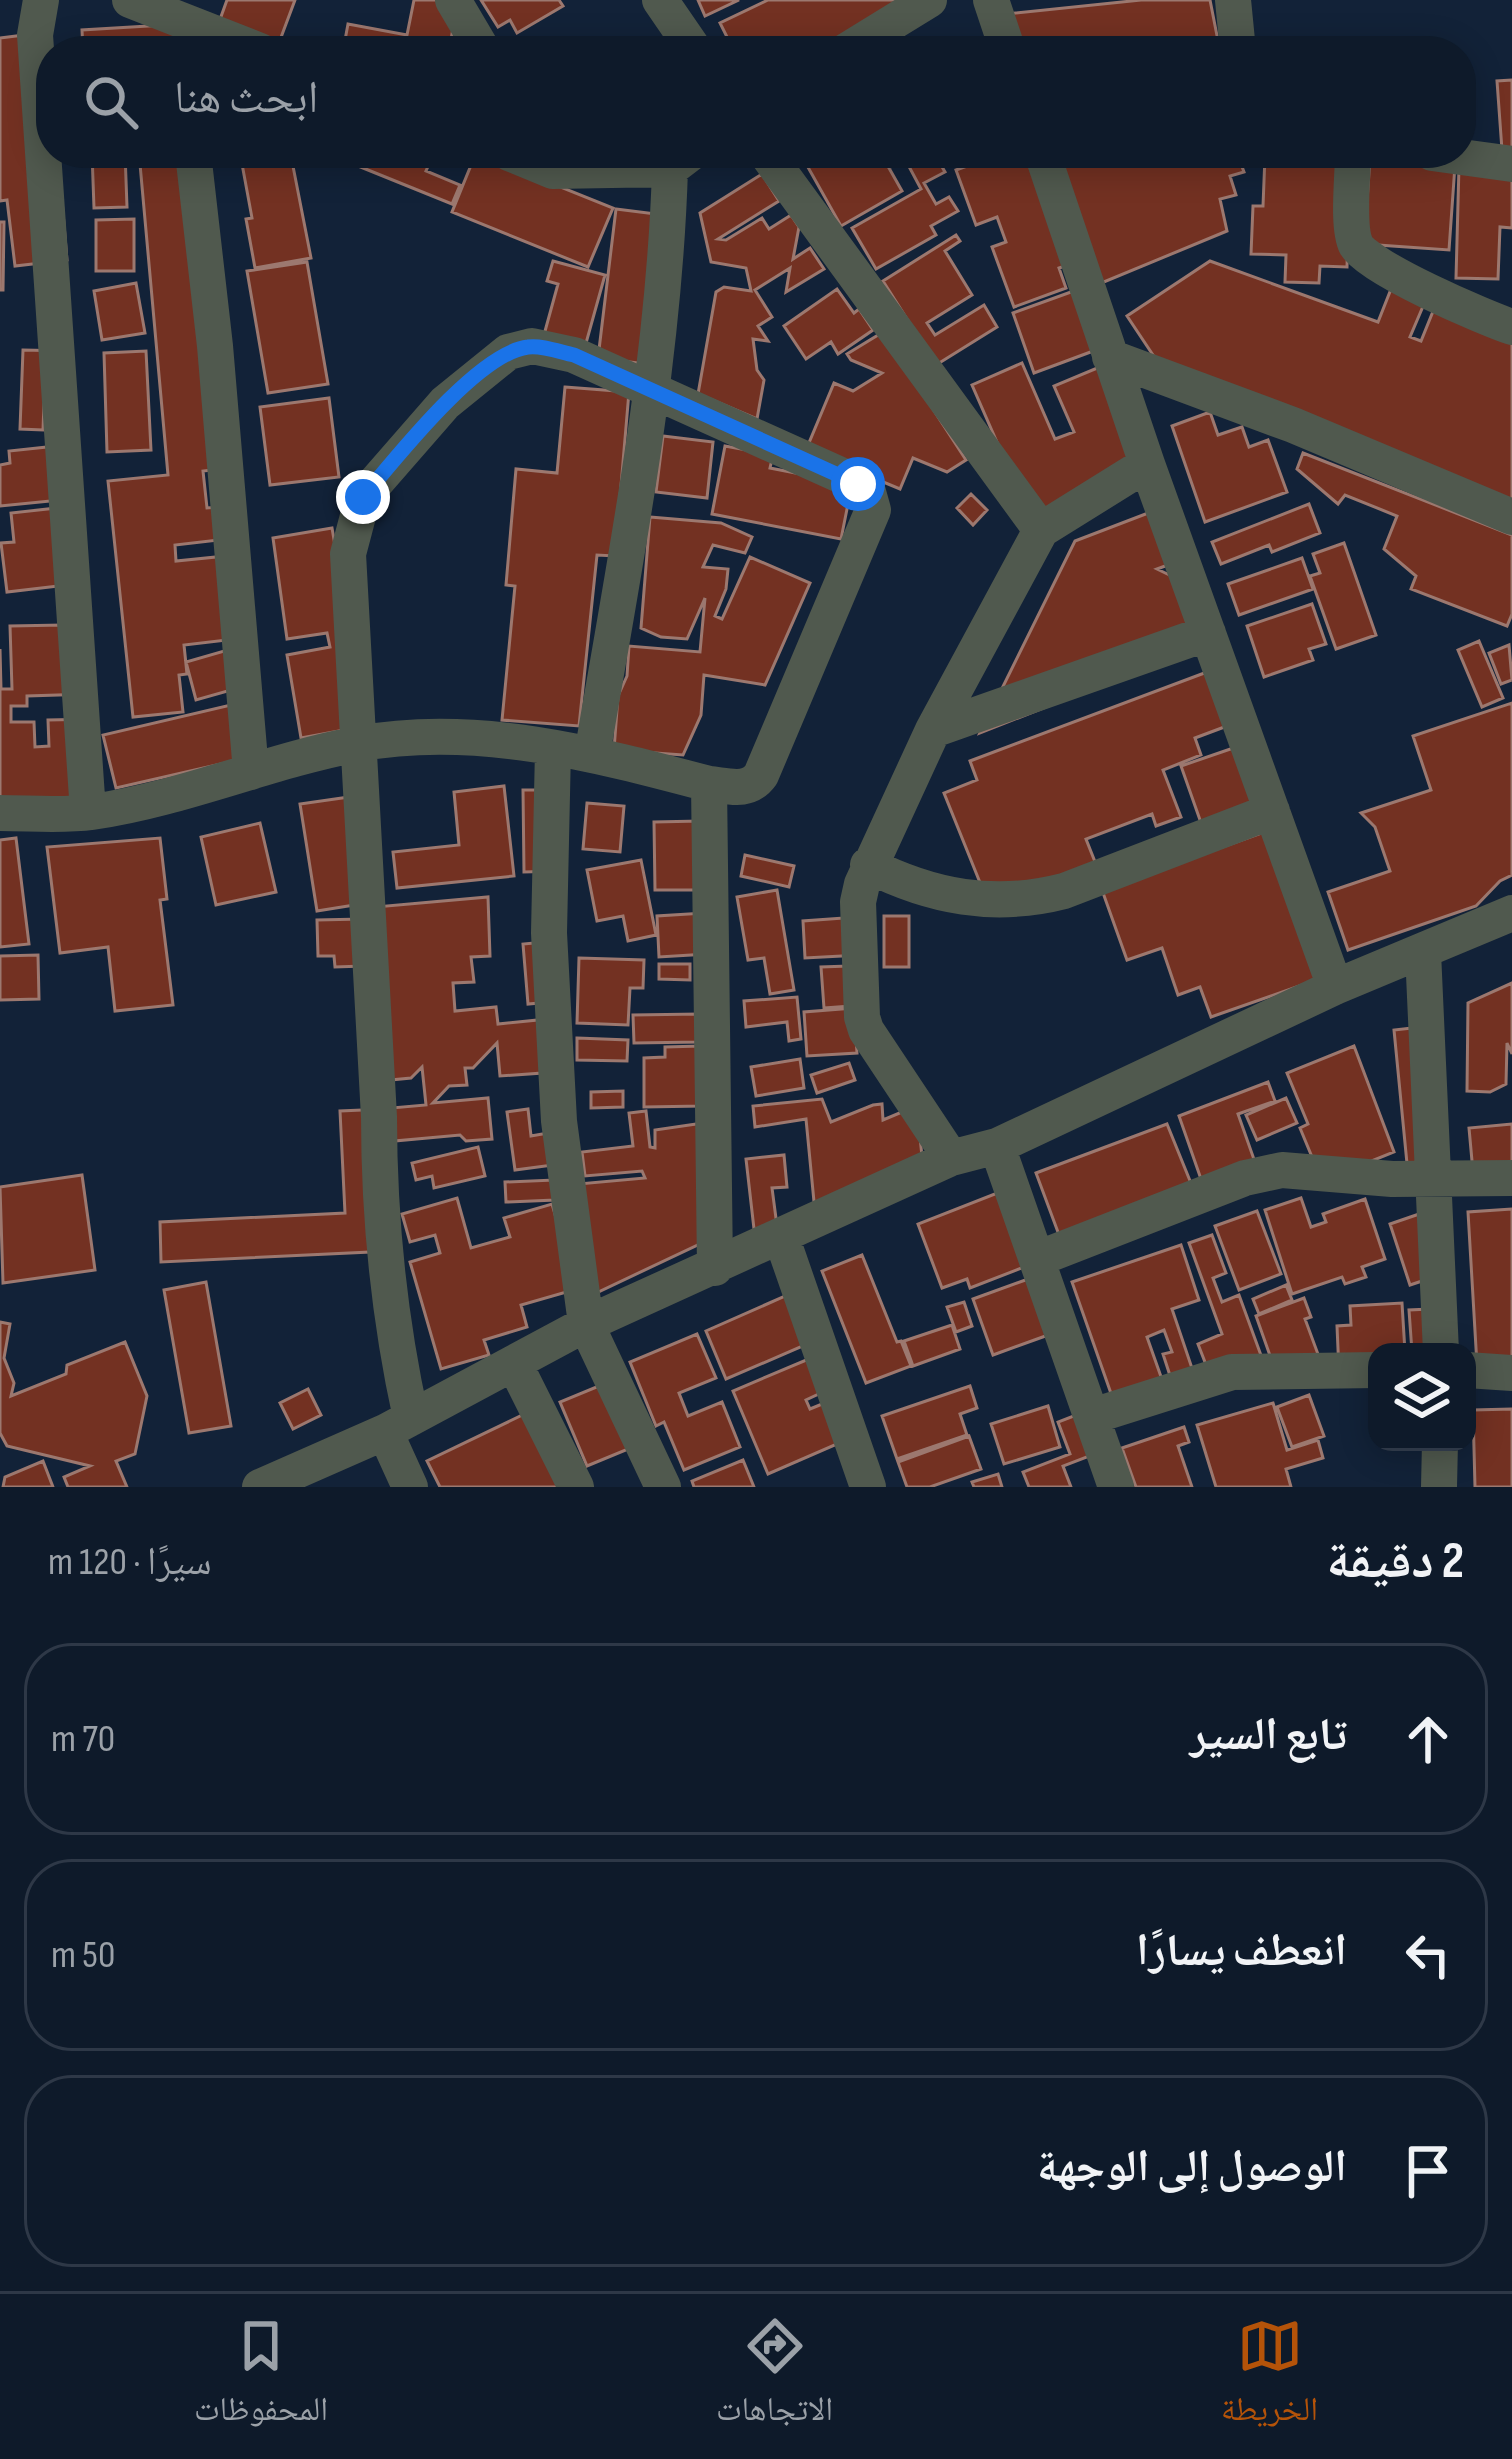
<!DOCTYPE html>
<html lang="ar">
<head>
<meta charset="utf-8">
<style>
  body { margin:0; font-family:"Sofia Sans Condensed","Noto Naskh Arabic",sans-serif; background:#172332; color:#f1f3f6; direction:rtl }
  .controls { position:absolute; right:36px; bottom:36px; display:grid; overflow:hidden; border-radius:24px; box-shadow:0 6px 30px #0003 }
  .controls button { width:108px; height:108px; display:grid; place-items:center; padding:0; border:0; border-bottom:3px solid #2e3847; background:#0e1a2a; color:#f1f3f6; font:60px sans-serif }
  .stop { position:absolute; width:36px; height:36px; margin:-27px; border:9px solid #1a73e8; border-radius:50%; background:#fff }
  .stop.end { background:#1a73e8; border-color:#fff; box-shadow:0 3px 12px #0008 }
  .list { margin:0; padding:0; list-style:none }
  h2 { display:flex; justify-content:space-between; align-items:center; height:156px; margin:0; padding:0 48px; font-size:51px }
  h2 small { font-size:39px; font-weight:400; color:#9ba1a8 }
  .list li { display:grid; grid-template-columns:78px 1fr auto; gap:36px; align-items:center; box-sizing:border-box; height:192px; margin:0 24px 24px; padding:0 24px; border:3px solid #2e3847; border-radius:48px }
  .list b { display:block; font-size:45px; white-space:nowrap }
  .list em { font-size:39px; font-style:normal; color:#9ba1a8 }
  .icon { flex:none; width:66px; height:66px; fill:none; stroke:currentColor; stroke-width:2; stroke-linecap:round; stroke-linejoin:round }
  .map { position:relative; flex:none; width:1512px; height:1487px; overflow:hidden; direction:ltr }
  .search { position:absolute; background:#0e1a2a; box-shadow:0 6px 30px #0003; left:36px; right:36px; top:36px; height:132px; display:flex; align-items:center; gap:30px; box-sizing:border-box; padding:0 42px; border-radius:48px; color:#9ba1a8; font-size:45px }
  .sheet { height:804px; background:#0e1a2a }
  nav { display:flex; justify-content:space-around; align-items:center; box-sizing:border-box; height:168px; border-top:3px solid #2e3847; background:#0e1a2a; font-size:33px; color:#9ba1a8 }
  nav a { display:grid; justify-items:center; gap:6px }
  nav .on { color:#b45309 }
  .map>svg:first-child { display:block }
  .building { fill:#733122; stroke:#9c786f; stroke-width:3 }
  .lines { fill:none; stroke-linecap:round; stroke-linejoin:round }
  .minor { stroke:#50594e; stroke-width:36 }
  .route { stroke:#1a73e8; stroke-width:15 }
</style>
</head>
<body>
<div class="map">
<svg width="1512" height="1487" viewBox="0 0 1512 1487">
  <rect width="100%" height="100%" fill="#122238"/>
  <!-- building -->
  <path class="building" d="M227 0H295L277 48 218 25Z
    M414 0H458L450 45 476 51H343L348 24 407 35Z
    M481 0H559L563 6 517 33 510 20 498 27Z
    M698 0H739L705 16Z
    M768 0H902L906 9 818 51H734L720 23Z
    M1141 0H1210L1220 51H1011L997 15Z
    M198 23 200 51H83L82 30Z
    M48 32 67 260 15 266 7 200 0 201V38Z
    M1512 80V149L1502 150 1497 81Z
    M92 153H125L127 207 94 208Z
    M139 153H200L239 467 203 471 207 508 233 506 236 538 175 545 176 561 236 555 244 638 184 645 187 674 179 675 183 712 133 717 108 481 168 475Z
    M240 153H309L291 156 311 258 255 268 246 219 252 218Z
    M326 153H434L426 171 460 185 452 204Z
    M476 153 613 208 588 267 452 212Z
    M800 153H934L945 172 924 183 936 204 949 197 958 211 931 226 936 235 876 269 852 228 921 189 905 159 889 168 902 191 841 226Z
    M1003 153H1032L1071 264 1059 268 1066 288 1014 307 992 247 1006 242 997 217 976 225 956 170Z
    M1050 153H1237L1244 172 1230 176 1236 195 1220 199 1227 231 1099 284Z
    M1265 156 1350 159 1347 267 1320 266 1319 283 1285 282 1286 255 1251 254 1253 206H1263Z
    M1370 159 1455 165 1449 250 1364 244Z
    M1459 166 1512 168V228L1500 227 1498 279 1456 278Z
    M762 174 779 201 718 239 726 240 762 218 769 229 791 215 799 227 793 259 810 248 824 269 786 292 790 268 755 290 772 317 758 326 768 341 753 339 757 370 764 380 757 419 698 394 716 292 724 287 751 291 746 268 711 262 700 213Z
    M616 209 664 215 646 364 598 358Z
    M134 219V271H96V220Z
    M0 222H4L3 290H0Z
    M956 235 960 241 945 251 972 295 927 323 935 335 984 305 997 327 936 365 883 281Z
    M553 261 605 275 583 354 542 342 558 284 547 281Z
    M1210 261 1378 322 1395 279 1427 297 1410 337 1421 341 1436 304 1512 332V503L1157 361 1127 316Z
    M307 262 328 384 268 393 247 271Z
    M136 283 145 333 102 340 94 291Z
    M1082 288 1104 347 1034 373 1013 313Z
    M837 289 854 313 859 309 873 330 838 354 831 342 806 359 784 326Z
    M883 332 966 460 947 472 913 458 900 489 806 450 834 383 853 391 882 373 851 360 847 354Z
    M23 350 66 351 45 376 43 430 20 429Z
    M146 351 151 450 107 452 104 353Z
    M1022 363 1055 439 1074 432 1054 386 1102 366 1147 467 1031 520 972 385Z
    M565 387 629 392 615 556 597 555 579 726 502 720 515 586 506 585 516 469 557 473Z
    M329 398 339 477 270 485 260 407Z
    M1210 412 1218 435 1242 427 1249 447 1268 440 1287 492 1205 522 1172 426Z
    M663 436 713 442 707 498 656 492Z
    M66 445 71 499 0 506V465L10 463 9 451Z
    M725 446 773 455 770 468 852 484 841 539 712 514Z
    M1303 453 1512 535V614L1507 626 1411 589 1416 576 1384 549 1397 516 1345 495 1338 504 1297 469Z
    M971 494 987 510 973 525 957 508Z
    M1309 504 1320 533 1272 552 1269 545 1221 564 1212 542Z
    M75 506 84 583 7 592 1 543 14 542 11 513Z
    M1156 510 1176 562 1157 569 1186 583 1208 643 980 733 1075 541Z
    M650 517 721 523 752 537 745 553 713 545 703 567 728 569 726 589 715 616 722 619 750 557 810 583 765 685 704 675 701 715 683 755 614 750 618 696 627 676 629 646 700 652 705 598 687 639 661 637 641 628Z
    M332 528 366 726 301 738 287 655 330 647 327 633 287 639 273 538Z
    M1344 543 1376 635 1336 649 1310 576 1320 573 1313 554Z
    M1302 558 1313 589 1239 615 1228 584Z
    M1312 604 1326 644 1309 649 1313 660 1264 677 1247 626Z
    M63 625 89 694 27 696V706H11V722H34L35 747 49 746 48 720 97 719 99 802 0 805V649L1 689H12L10 626Z
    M1479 641 1503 698 1482 707 1458 650Z
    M1509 645 1512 680 1501 684 1489 653Z
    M238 647 249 685 196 700 186 662Z
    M1207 672 1227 726 1195 738 1201 755 1163 770 1181 817 1156 826 1152 814 1086 839 1101 877 989 905 944 793 977 780 970 761Z
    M1512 703V875L1500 881 1476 906 1348 950 1328 892 1390 871 1375 827 1361 813 1431 790 1413 736Z
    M235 704 247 758 116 788 103 735Z
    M1245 744 1269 815 1206 837 1181 766Z
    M504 786 514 876 397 888 393 852 459 845 454 792Z
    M523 790H559L560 871 524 872Z
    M356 796 373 902 317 911 300 804Z
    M587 803 624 806 620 852 583 849Z
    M700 821 701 890H655L654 822Z
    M260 823 276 892 216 905 201 837Z
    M1267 831 1322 978 1211 1017 1200 987 1178 995 1162 948 1127 960 1102 890Z
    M16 838 29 944 0 947V840Z
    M160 838 167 899 160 900 173 1005 115 1011 108 947 60 953 47 847Z
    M745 855 794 866 789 887 741 876Z
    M641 860 656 935 628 941 623 916 597 921 587 870Z
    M777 890 794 990 770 994 764 958 748 960 737 897Z
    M488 897 490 956 471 957 474 982 453 983 455 1011 496 1007 498 1024 538 1020 542 1073 500 1076 497 1043 473 1068H465L467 1085 449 1086 433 1103 488 1098 492 1139 466 1141 460 1135 394 1141 391 1108 426 1105 422 1067 411 1078 390 1080 375 907Z
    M704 913 707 954 659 957 657 916Z
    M884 916H909V967H884Z
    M857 917 860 955 805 958 803 921Z
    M362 919 363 966 335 967 334 956H318L317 920Z
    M556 941 562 1001 528 1004 523 944Z
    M38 955 39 999 0 1000V956Z
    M579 958 644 960 643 988H630L628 1025 577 1023Z
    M659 964H690V980L659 979Z
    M848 966 851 1006 824 1008 821 967Z
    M1512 983V1054L1507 1043 1506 1084 1490 1092 1467 1091 1468 1003Z
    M797 997 801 1039 789 1041 787 1022 746 1027 744 1001Z
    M854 1008 857 1053 807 1056 804 1012Z
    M699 1014V1042L634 1043 633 1015Z
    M1430 1026 1444 1171 1408 1174 1394 1030Z
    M577 1038 628 1040 627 1061 577 1060Z
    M701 1046 702 1106 644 1107V1058L665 1057V1047Z
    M1354 1046 1394 1152 1322 1181 1300 1128 1308 1124 1287 1073Z
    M800 1059 804 1088 756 1096 751 1067Z
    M849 1063 855 1080 817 1093 811 1075Z
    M1268 1082 1275 1101 1238 1114 1262 1182 1209 1202 1179 1116Z
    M623 1091V1107L591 1108V1092Z
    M1286 1098 1297 1123 1257 1140 1246 1115Z
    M822 1099 831 1122 873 1105 882 1104 883 1120 909 1109 920 1137 923 1166 815 1212 806 1119 755 1127 753 1106Z
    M385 1109 391 1251 161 1262 160 1222 345 1213 340 1111Z
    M528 1109 531 1136 548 1133 553 1165 515 1170 507 1112Z
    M646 1111 650 1147 655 1148V1130L703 1123 706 1241 592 1295 578 1184 645 1178 642 1171 585 1176 582 1152 633 1146 629 1113Z
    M1167 1124 1201 1208 1068 1259 1036 1173Z
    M1512 1124V1178L1474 1183 1469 1128Z
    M478 1147 485 1176 434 1188 432 1176 416 1180 412 1163Z
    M784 1155 787 1187 772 1188 777 1226 754 1229 746 1159Z
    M82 1175 95 1270 3 1283 0 1187Z
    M554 1180 555 1200 506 1202 505 1182Z
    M1005 1190 1032 1264 970 1288 967 1279 942 1288 918 1224Z
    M457 1198 471 1248 510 1237 504 1218 552 1204 577 1289 521 1305 527 1327 484 1340 489 1355 441 1369 410 1262 440 1253 435 1235 410 1242 402 1214Z
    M1301 1198 1311 1227 1326 1222 1323 1214 1365 1199 1385 1259 1362 1267 1366 1277 1345 1284 1342 1277 1292 1294 1265 1210Z
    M1512 1209V1385L1477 1365 1468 1212Z
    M1257 1211 1281 1274 1239 1290 1215 1226Z
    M1425 1212 1446 1273 1410 1285 1390 1224Z
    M1212 1235 1226 1273 1213 1278 1222 1302 1239 1295 1266 1369 1215 1388 1198 1344 1222 1334 1189 1243Z
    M1181 1245 1199 1300 1172 1309 1199 1389 1177 1397 1163 1354 1172 1352 1164 1330 1147 1337 1171 1405 1121 1422 1072 1282Z
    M862 1255 897 1342 901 1341 911 1366 866 1383 822 1271Z
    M1031 1278 1051 1334 993 1355 973 1299Z
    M206 1282 231 1426 189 1433 164 1290Z
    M1286 1285 1292 1300 1259 1314 1253 1299Z
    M792 1293 812 1342 726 1379 706 1331Z
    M1304 1298 1311 1317 1305 1319 1322 1365 1279 1381 1256 1316Z
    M964 1302 972 1326 956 1332 947 1307Z
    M1402 1303 1405 1352H1377V1370L1339 1372 1337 1326 1351 1325 1350 1306Z
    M1452 1308 1455 1352H1412L1409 1310Z
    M0 1322 10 1324 4 1358 14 1383 11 1396 66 1374 67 1365 125 1342 147 1396 135 1454 116 1461 127 1487H68L64 1477 90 1466 7 1446 0 1433Z
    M952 1325 960 1349 913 1366 904 1341Z
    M697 1334 716 1378 679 1393 688 1416 722 1402 740 1447 684 1470 664 1422 656 1426 630 1362Z
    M811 1358 825 1391 806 1400 810 1409 827 1402 844 1441 768 1474 733 1391Z
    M611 1381 638 1445 587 1466 560 1402Z
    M970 1386 977 1408 960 1414 967 1435 897 1459 882 1416Z
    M308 1389 321 1415 293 1429 280 1403Z
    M1309 1395 1324 1436 1292 1447 1277 1407Z
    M1273 1403 1287 1450 1318 1440 1323 1458 1286 1469 1291 1487H1216L1197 1425Z
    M1048 1406 1060 1447 1004 1464 991 1424Z
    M539 1407 577 1487H440L427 1461Z
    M1512 1409V1487H1475L1473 1410Z
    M1084 1412 1100 1452 1063 1466 1071 1487H1029L1023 1472 1070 1454 1058 1422Z
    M1184 1427 1189 1442 1178 1446 1192 1487H1136L1122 1448Z
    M969 1436 981 1469 930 1487H907L898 1462Z
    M743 1460 754 1487H694L692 1481Z
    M43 1461 53 1487H3L5 1477Z
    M998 1474 1002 1487H974L972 1482Z"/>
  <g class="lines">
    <!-- minor -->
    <path class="minor" d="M41 0 35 35 88 812
      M130 0 260 51
      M453 0 483 51
      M660 0 695 51
      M991 0 1008 51
      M1233 0 1238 51
      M846 51 929 0
      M193 153 215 346 251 772
      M509 153 553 171 670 169
      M766 153 1041 530
      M1042 153 1147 464 1335 987
      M1353 153C1353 175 1347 227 1356 245 1368 268 1485 318 1512 327
      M1432 153 1512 164
      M1110 357 1293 425 1512 517
      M933 730 1208 633
      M553 749 549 933 559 1121 586 1324 663 1487
      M592 755C625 560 664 367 670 169L691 153
      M0 813C30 813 62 816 92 812 182 799 268 761 358 744 475 722 596 754 709 784L715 1268
      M868 865C931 897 994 909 1064 891L1272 811
      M1423 952 1441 1352
      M997 1146 1116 1487
      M951 1158 866 1030 862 1017 858 902 862 884 933 730 1041 530 1147 464
      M781 1236 868 1487
      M1037 1259 1245 1178 1282 1170 1392 1179 1512 1178
      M515 1365 576 1487
      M1467 1370 1512 1373
      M1093 1416 1232 1372 1377 1370
      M411 1418C389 1318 379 1220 379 1117L348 554 363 497 445 403 508 352 532 346 574 355 858 483 868 492 873 510 761 775C748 793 729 786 709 784
      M385 1432 410 1487
      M260 1487 385 1432 586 1324 951 1158 997 1146 1335 987 1512 913
      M1439 1487 1440 1442"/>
  </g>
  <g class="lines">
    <!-- route -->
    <path class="route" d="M363 497C396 458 478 353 528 347 542 345 560 352 574 355L858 484"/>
  </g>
</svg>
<div class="controls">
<button><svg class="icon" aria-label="layers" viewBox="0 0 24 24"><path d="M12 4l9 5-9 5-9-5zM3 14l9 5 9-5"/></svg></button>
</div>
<div class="stop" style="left:858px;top:484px"></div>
<div class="stop end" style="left:363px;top:497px"></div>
<div class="search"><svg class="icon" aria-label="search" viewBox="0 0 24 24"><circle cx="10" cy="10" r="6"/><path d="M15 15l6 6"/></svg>ابحث هنا</div>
</div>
<section class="sheet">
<h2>2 دقيقة<small>سيرًا · 120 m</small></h2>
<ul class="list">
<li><svg class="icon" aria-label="ahead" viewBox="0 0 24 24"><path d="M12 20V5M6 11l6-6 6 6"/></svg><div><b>تابع السير</b></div><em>70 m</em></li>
<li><svg class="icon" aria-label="left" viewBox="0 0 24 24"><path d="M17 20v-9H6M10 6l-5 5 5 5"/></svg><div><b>انعطف يسارًا</b></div><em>50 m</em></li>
<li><svg class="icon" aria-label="arrive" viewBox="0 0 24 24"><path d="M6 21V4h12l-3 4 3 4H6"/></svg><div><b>الوصول إلى الوجهة</b></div></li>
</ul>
</section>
<nav>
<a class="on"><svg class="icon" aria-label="map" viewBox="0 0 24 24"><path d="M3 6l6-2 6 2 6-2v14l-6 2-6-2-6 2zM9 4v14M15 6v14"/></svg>الخريطة</a>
<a><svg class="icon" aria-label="directions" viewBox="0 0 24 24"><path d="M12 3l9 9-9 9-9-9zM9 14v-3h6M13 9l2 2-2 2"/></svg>الاتجاهات</a>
<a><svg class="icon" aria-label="saved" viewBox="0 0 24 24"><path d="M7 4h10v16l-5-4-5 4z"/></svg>المحفوظات</a>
</nav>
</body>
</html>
